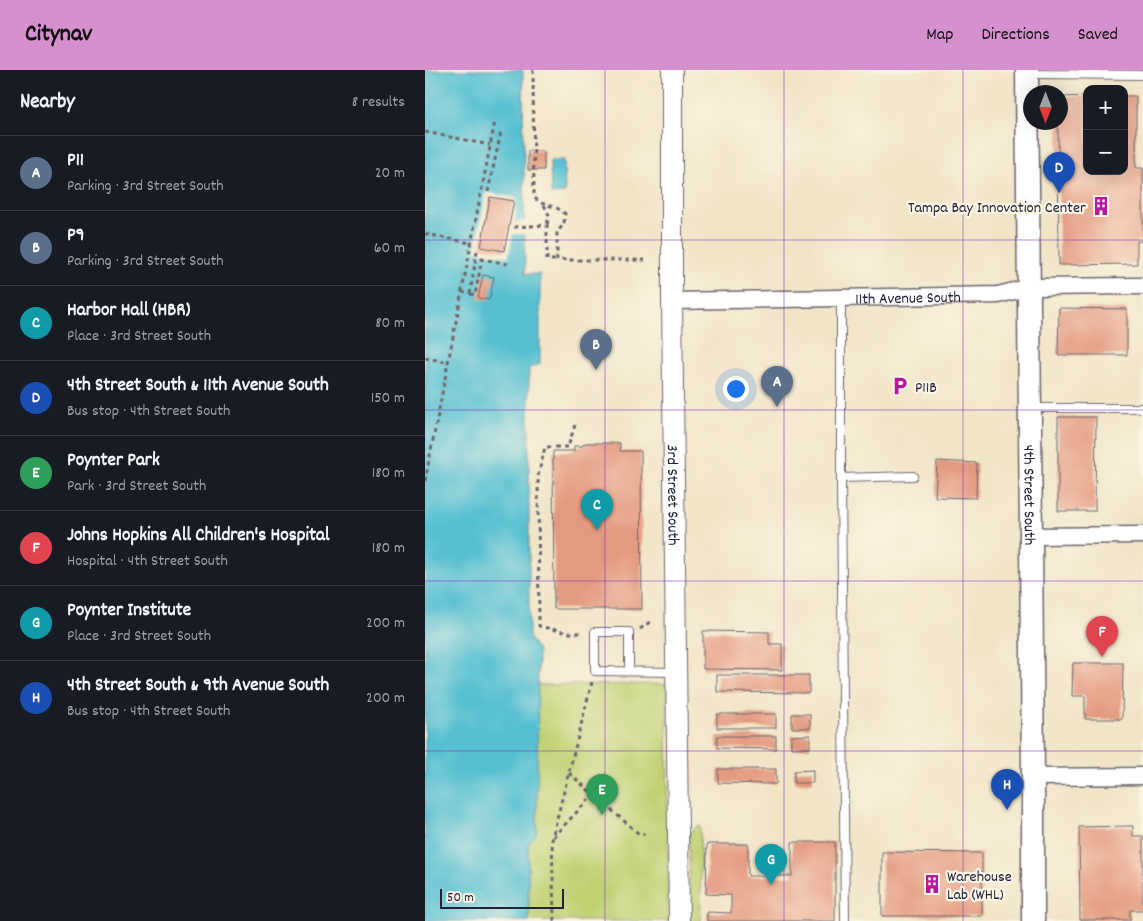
<!DOCTYPE html>
<html lang="en">
<head>
<meta charset="utf-8">
<style>
  body { margin:0; font-family:Dekko,sans-serif; background:#20242c; color:#f1f3f6 }
  .controls { position:absolute; right:15px; top:15px; display:grid; overflow:hidden; border-radius:10px; box-shadow:0 5px 20px #0002 }
  .controls button { width:45px; height:45px; display:grid; place-items:center; padding:0; border:0; border-bottom:1px solid #363941; background:#171b24; color:#f1f3f6; font:25px sans-serif }
  .compass { position:absolute; left:598px; top:15px; width:45px; height:45px; border-radius:50%; background:#171b24; box-shadow:0 5px 20px #0002; rotate:180deg }
  .scale { position:absolute; left:15px; bottom:12px; width:124px; box-sizing:border-box; padding-left:5px; border:2px solid #22223b; border-top:0; font-size:14px; line-height:18px; white-space:nowrap; color:#22223b; -webkit-text-stroke:4px #fcf5e5; paint-order:stroke }
  .you { position:absolute; left:310px; top:318px; width:18px; height:18px; margin:-12px; border:4px solid #fff; border-radius:50%; background:#1a73e8; box-shadow:0 0 0 8px #1a73e833 }
  .badge { display:grid; place-items:center; width:32px; height:32px; border-radius:50%; background:#d690ce; color:#fff; font-size:16px; font-weight:700 }
  .pin { position:absolute; translate:-50% -41px; filter:drop-shadow(0 1px 2px #0008) }
  .pin::after { content:''; position:absolute; top:26px; width:18px; height:15px; background:inherit; clip-path:polygon(0 0,100% 0,50% 100%) }
  .list { margin:0; padding:0; list-style:none }
  h2 { display:flex; justify-content:space-between; align-items:center; height:65px; margin:0; padding:0 20px; font-size:21px }
  h2 small { font-size:16px; font-weight:400; color:#9ea1a6 }
  .list li { display:grid; grid-template-columns:32px 1fr auto; gap:15px; align-items:center; box-sizing:border-box; height:75px; padding:0 20px; border-top:1px solid #363941 }
  .list b { display:block; font-size:19px; white-space:nowrap }
  .list p { margin:0; font-size:16px; white-space:nowrap; color:#9ea1a6 }
  .list em { font-size:16px; font-style:normal; color:#9ea1a6 }
  .map { position:relative; flex:none; width:718px; height:851px; overflow:hidden }
  header { display:flex; align-items:center; gap:30px; box-sizing:border-box; height:70px; padding:0 25px; background:#d690ce; color:#111 }
  header strong { font-size:24px }
  nav { display:flex; gap:28px; margin-inline-start:auto; font-size:18px }
  main { display:flex }
  aside { flex:1; background:#171b24 }
  .map>svg:first-child { display:block }
  .green { fill:#c0d173; stroke:#717a57 }
  .water { fill:#56c0d1; stroke:#3c7186 }
  .pier { fill:#f1e5c8 }
  .building { fill:#e49a80 }
  .lines { fill:none; stroke-linecap:round; stroke-linejoin:round }
  .service-casing { stroke:#6a666c; stroke-width:10 }
  .minor-casing { stroke:#6a666c; stroke-width:19 }
  .tertiary-casing { stroke:#6a666c; stroke-width:22 }
  .secondary-casing { stroke:#6a666c; stroke-width:25 }
  .path { stroke:#6a666c; stroke-width:3; stroke-dasharray:4 4; stroke-linecap:butt }
  .service { stroke:#fff; stroke-width:8 }
  .minor { stroke:#fff; stroke-width:16 }
  .tertiary { stroke:#fff; stroke-width:20 }
  .secondary { stroke:#fff; stroke-width:22 }
  .grid { fill:none; stroke:#7b2cbf; stroke-width:1; stroke-opacity:0.55 }
  .labels { text-anchor:middle; stroke-width:4.5; stroke-linejoin:round; paint-order:stroke }
  .poi-label { font-size:16px; fill:#22223b; stroke:#fcf5e5; text-anchor:start }
  .street-label { font-size:16px; fill:#22223b; stroke:#fcf5e5 }
</style>
</head>
<body>
<header>
<strong>Citynav</strong>
<nav><a>Map</a><a>Directions</a><a>Saved</a></nav>
</header>
<main>
<aside>
<h2>Nearby<small>8 results</small></h2>
<ul class="list">
<li><span class="badge" style="background:#5c6f8a">A</span><div><b>P11</b><p>Parking · 3rd Street South</p></div><em>20 m</em></li>
<li><span class="badge" style="background:#5c6f8a">B</span><div><b>P9</b><p>Parking · 3rd Street South</p></div><em>60 m</em></li>
<li><span class="badge" style="background:#0f9aa8">C</span><div><b>Harbor Hall (HBR)</b><p>Place · 3rd Street South</p></div><em>80 m</em></li>
<li><span class="badge" style="background:#1a4fb4">D</span><div><b>4th Street South &amp; 11th Avenue South</b><p>Bus stop · 4th Street South</p></div><em>150 m</em></li>
<li><span class="badge" style="background:#2e9e5b">E</span><div><b>Poynter Park</b><p>Park · 3rd Street South</p></div><em>180 m</em></li>
<li><span class="badge" style="background:#e0444e">F</span><div><b>Johns Hopkins All Children's Hospital</b><p>Hospital · 4th Street South</p></div><em>180 m</em></li>
<li><span class="badge" style="background:#0f9aa8">G</span><div><b>Poynter Institute</b><p>Place · 3rd Street South</p></div><em>200 m</em></li>
<li><span class="badge" style="background:#1a4fb4">H</span><div><b>4th Street South &amp; 9th Avenue South</b><p>Bus stop · 4th Street South</p></div><em>200 m</em></li>
</ul>
</aside>
<div class="map">
<svg width="718" height="851" viewBox="0 0 718 851">
  <rect width="100%" height="100%" fill="#fcf5e5"/>
  <filter id="ink" filterUnits="userSpaceOnUse"><feTurbulence type="fractalNoise" baseFrequency=".02" numOctaves="2"/><feDisplacementMap in="SourceGraphic" scale="10" xChannelSelector="R" yChannelSelector="G"/><feConvolveMatrix kernelMatrix="1 2 1 2 8 2 1 2 1" color-interpolation-filters="sRGB"/></filter>
  <filter id="wash" filterUnits="userSpaceOnUse"><feTurbulence type="fractalNoise" baseFrequency=".0096" numOctaves="4" result="noise"/><feDisplacementMap in="SourceGraphic" scale="20" xChannelSelector="R" yChannelSelector="G"/><feGaussianBlur stdDeviation="1.12" result="paint"/><feColorMatrix in="noise" values="0 0 0 0 0 0 0 0 0 0 0 0 0 0 0 0 0 1.4 0 .05"/><feComposite in="paint" operator="in"/></filter>
  <g filter="url(#wash)">
    <rect width="100%" height="100%" fill="#f1e5c8"/>
    <!-- green -->
    <path class="green" d="M242 614 243 851H104L103 774 112 763 111 615Z
      M275 756 276 851H265L264 764 271 757Z"/>
    <!-- water -->
    <path class="water" d="M0 0H98L100 204H115V294L104 298V568L113 580 112 763 103 774 104 851H0Z
      M125 90H139L140 123 126 124Z"/>
    <!-- pier -->
    <path class="pier" d="M61 122 92 128 90 152 102 151V164H88L83 187 50 181Z"/>
    <g id="blocks">
      <!-- building -->
      <path class="building" d="M662 26V101H699V26H711V98H718V171H712V194L634 195 633 52H636V27Z
        M103 81H119V100H103Z
        M65 127 89 131 79 181 56 177Z
        M58 205 69 207 64 230 53 228Z
        M634 238 702 239V285H633Z
        M633 347H671L670 441H633Z
        M160 373H195V381H216L217 539H129L128 381H149V376H157Z
        M512 391 552 393 551 428 510 427Z
        M278 561 344 562V574H357V600L278 599Z
        M648 593H698L697 649H660V626H647Z
        M292 605H384V623L292 622Z
        M292 644H351V658H292Z
        M367 644H385V658H367Z
        M385 665V678H366V666Z
        M292 666H351V679L292 678Z
        M293 699H351V714L293 713Z
        M388 700V713H369V701Z
        M708 756V766H718V840H705V850H655L654 757Z
        M367 772H410V851H282V842L306 843V825L281 824 282 774H323V806H367Z
        M457 782 557 783V846H457Z"/>
    </g>
  </g>
  <g filter="url(#ink)">
    <use href="#blocks" fill-opacity="0" stroke="#6a666c" stroke-width="1"/>
    <g class="lines">
      <!-- service casing -->
      <g class="service-casing">
        <path id="service" d="M604 4 718 5
          M416 228V408
          M608 338H718
          M204 601V562H170V601L251 602
          M420 851 416 408 488 406"/>
      </g>
      <!-- minor casing -->
      <g class="minor-casing">
        <g id="minor">
          <path id="s1" d="M247 231 573 225 605 217 718 216"/>
          <path d="M605 466 718 465"/>
          <path d="M608 707 718 706"/>
        </g>
      </g>
      <!-- tertiary casing -->
      <g class="tertiary-casing">
        <g id="tertiary">
          <path id="s2" d="M247 0V231L254 851"/>
        </g>
      </g>
      <!-- secondary casing -->
      <g class="secondary-casing">
        <g id="secondary">
          <path id="s3" d="M602 0 608 707V851"/>
        </g>
      </g>
      <!-- path -->
      <path class="path" d="M108 0 109 126C115 138 131 133 140 144L139 154 132 162V190H220
        M0 62 65 75
        M63 122 76 62
        M119 135 124 145 122 155
        M89 157 122 155V190H132
        M0 164 46 173
        M37 222 50 225 57 189 83 194
        M45 224 52 181
        M0 288 23 292
        M150 355 143 377H120L113 406 114 556 143 563H159
        M0 411 70 51
        M215 559 228 550
        M144 703 214 764H220
        M128 767 169 724
        M129 851 127 768 167 612"/>
      <!-- service -->
      <use href="#service" class="service"/>
      <!-- minor -->
      <use href="#minor" class="minor"/>
      <!-- tertiary -->
      <use href="#tertiary" class="tertiary"/>
      <!-- secondary -->
      <use href="#secondary" class="secondary"/>
    </g>
  </g>
  <!-- grid -->
  <path class="grid" d="M180 0V851M359 0V851M538 0V851M0 170H718M0 340H718M0 511H718M0 681H718"/>
  <!-- icons -->
  <defs>
    <g id="building-bare" transform="scale(1.5)"><path d="M-4-6H4V6H1V3H-1V6H-4ZM-2.5-4.3h1.7v1.8h-1.7ZM.8-4.3h1.7v1.8H.8ZM-2.5-1h1.7V.8h-1.7ZM.8-1h1.7V.8H.8Z" fill="#b5179e" stroke="#fcf5e5" stroke-width="2.5" paint-order="stroke"/></g>
    <g id="parking-bare" transform="scale(1.5)"><path d="M-3.5-5.5H1a3.5 3.5 0 0 1 0 7H-1V5.5H-3.5ZM-1-3.4V-.6H.8a1.4 1.4 0 0 0 0-2.8Z" fill="#b5179e" stroke="#fcf5e5" stroke-width="2.5" paint-order="stroke"/></g>
  </defs>
  <g fill-rule="evenodd">
    <use href="#building-bare" x="676" y="136"/>
    <use href="#parking-bare" x="475" y="316"/>
    <use href="#building-bare" x="507" y="814"/>
  </g>
  <g class="labels">
    <!-- poi labels -->
    <g class="poi-label">
      <text x="661" y="142" text-anchor="end">Tampa Bay Innovation Center</text>
      <text x="490" y="322">P11B</text>
      <text x="522" y="811">Warehouse<tspan x="522" dy="18">Lab (WHL)</tspan></text>
    </g>
    <!-- street labels -->
    <g class="street-label">
      <text dy="6" stroke="none"><textPath href="#s1" startOffset="236">11th Avenue South</textPath></text>
      <text dy="6" stroke="none"><textPath href="#s2" startOffset="425">3rd Street South</textPath></text>
      <text dy="6" stroke="none"><textPath href="#s3" startOffset="425">4th Street South</textPath></text>
    </g>
  </g>
</svg>
<div class="controls">
<button>+</button>
<button>−</button>
</div>
<svg class="compass" viewBox="-18 -18 36 36"><path d="M0-13l5 13h-10z" fill="#e53935"/><path d="M0 13l5-13h-10z" fill="#9ea1a6"/></svg>
<div class="scale">50 m</div>
<div class="you"></div>
<div class="pin badge" style="left:352px;top:337px;background:#5c6f8a">A</div>
<div class="pin badge" style="left:171px;top:300px;background:#5c6f8a">B</div>
<div class="pin badge" style="left:172px;top:460px;background:#0f9aa8">C</div>
<div class="pin badge" style="left:634px;top:123px;background:#1a4fb4">D</div>
<div class="pin badge" style="left:177px;top:745px;background:#2e9e5b">E</div>
<div class="pin badge" style="left:677px;top:587px;background:#e0444e">F</div>
<div class="pin badge" style="left:346px;top:815px;background:#0f9aa8">G</div>
<div class="pin badge" style="left:582px;top:740px;background:#1a4fb4">H</div>
</div>
</main>
</body>
</html>
